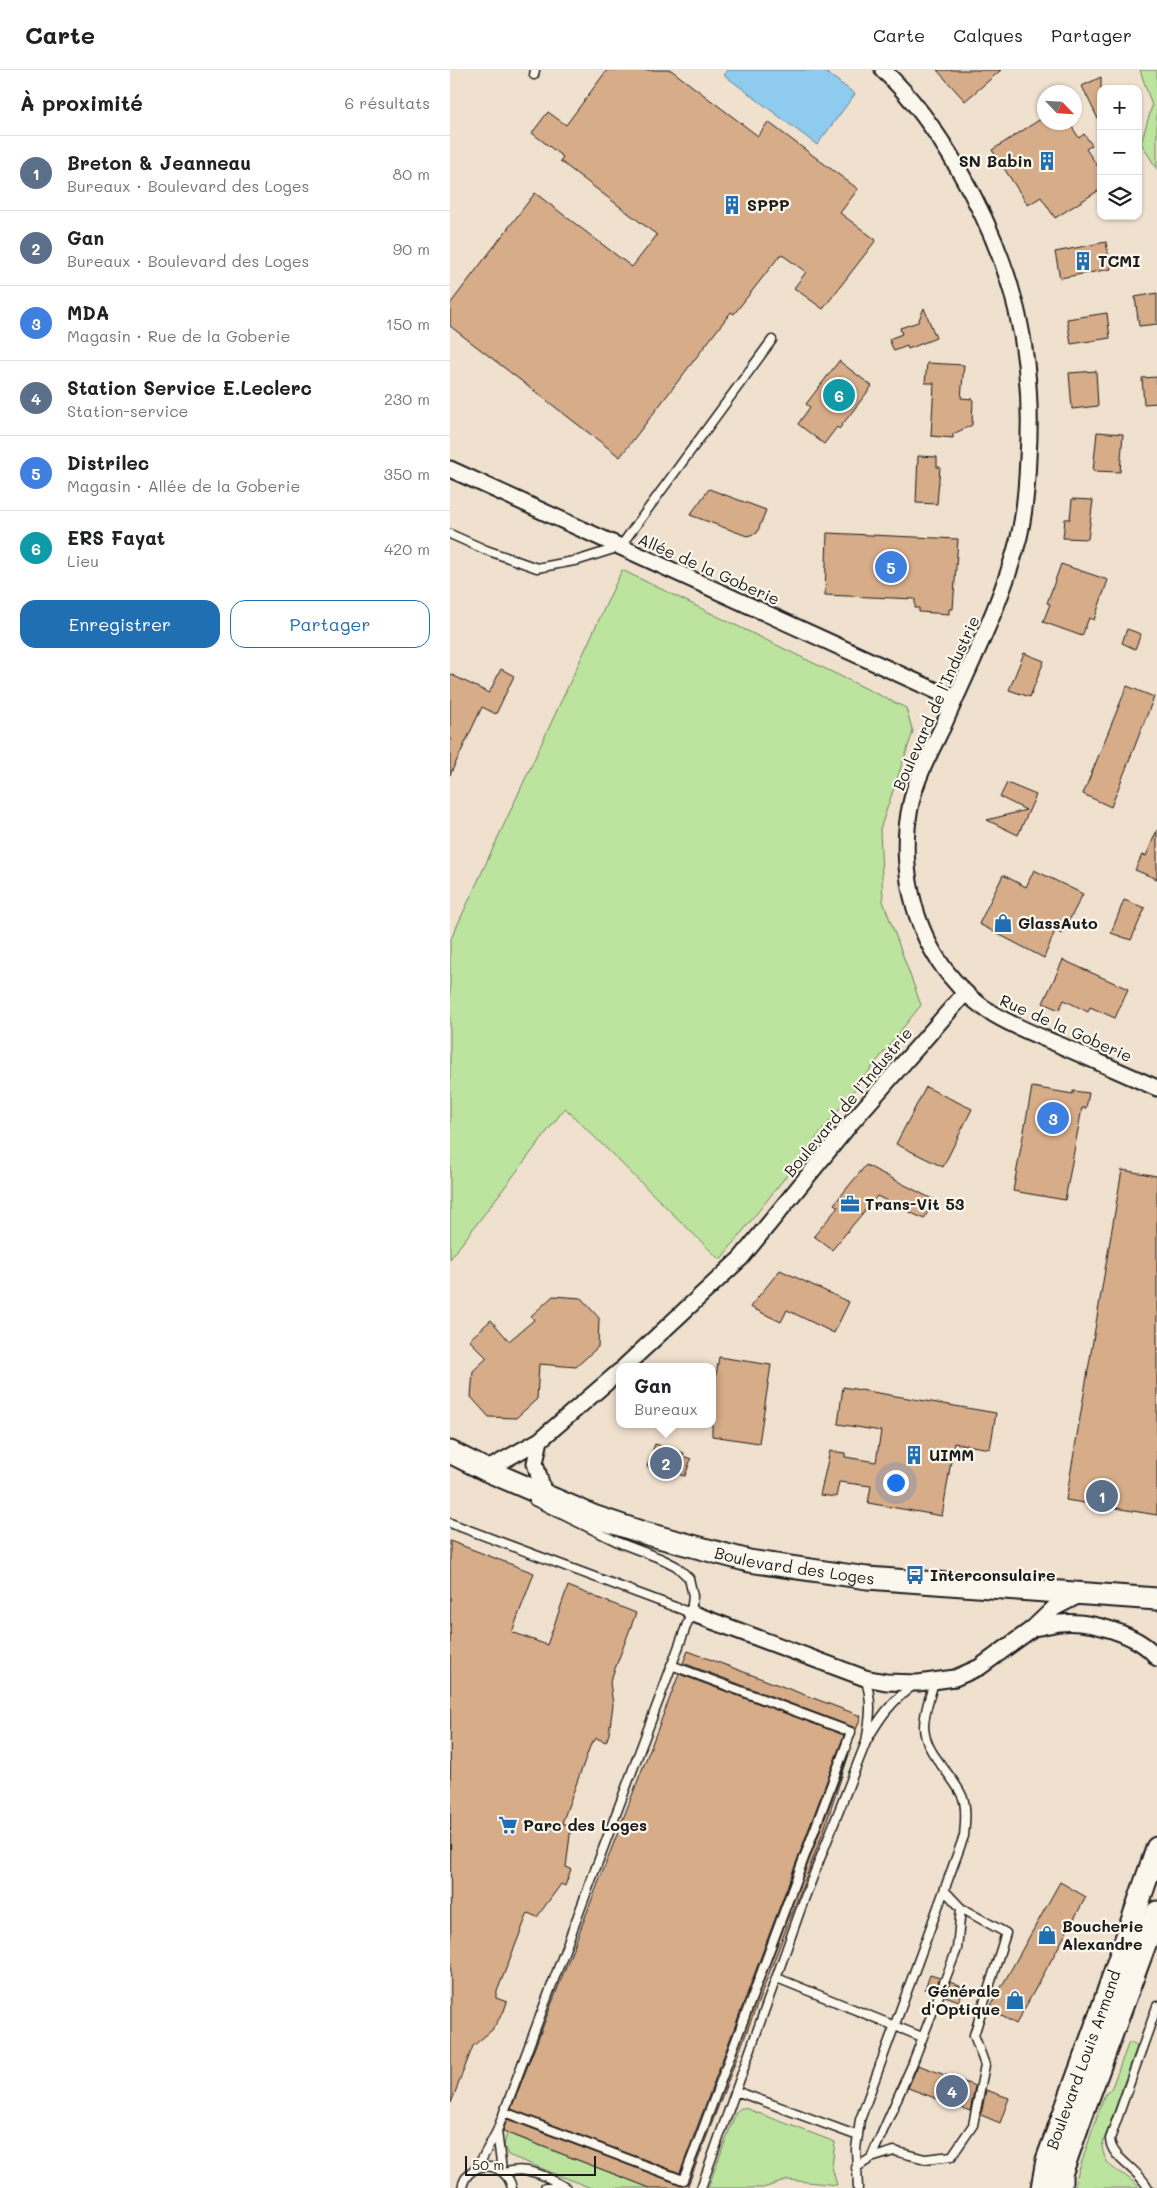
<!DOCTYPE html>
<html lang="fr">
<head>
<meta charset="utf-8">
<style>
  body { margin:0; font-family:Mali,sans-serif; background:#f2f2f2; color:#202124 }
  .controls { position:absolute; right:15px; top:15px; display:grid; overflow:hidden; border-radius:10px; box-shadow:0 1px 4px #0004 }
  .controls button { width:45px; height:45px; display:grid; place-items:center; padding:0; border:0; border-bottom:1px solid #e0e0e0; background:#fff; color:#202124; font:25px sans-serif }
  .compass { position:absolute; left:587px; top:15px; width:45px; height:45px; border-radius:50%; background:#fff; box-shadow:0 1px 4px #0004; rotate:115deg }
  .scale { position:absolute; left:15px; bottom:12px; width:131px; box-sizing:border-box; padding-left:5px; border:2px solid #1c1c1c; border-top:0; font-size:14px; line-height:18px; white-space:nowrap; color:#1c1c1c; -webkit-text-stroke:4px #fbf7ec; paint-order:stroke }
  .you { position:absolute; left:445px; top:1412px; width:18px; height:18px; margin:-12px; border:4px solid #fff; border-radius:50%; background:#1a73e8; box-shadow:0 0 0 8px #1a73e833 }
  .badge { display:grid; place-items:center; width:32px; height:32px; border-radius:50%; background:#1f6fb2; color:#fff; font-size:16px; font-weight:700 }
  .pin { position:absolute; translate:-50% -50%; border:2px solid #fff; box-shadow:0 1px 5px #0006 }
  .popup { position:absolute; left:166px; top:1293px; width:100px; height:65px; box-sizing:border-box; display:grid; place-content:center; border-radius:10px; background:#fff; filter:drop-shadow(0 1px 4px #0005); font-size:16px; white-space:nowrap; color:#757577 }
  .popup b { font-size:19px; color:#202124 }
  .popup::after { content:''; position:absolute; left:50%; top:100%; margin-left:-10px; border:10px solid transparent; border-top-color:#fff }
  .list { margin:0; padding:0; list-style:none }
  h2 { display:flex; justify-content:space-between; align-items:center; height:65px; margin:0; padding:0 20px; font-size:21px }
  h2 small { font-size:16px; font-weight:400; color:#757577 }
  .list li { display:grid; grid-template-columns:32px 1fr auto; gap:15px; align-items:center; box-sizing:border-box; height:75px; padding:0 20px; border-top:1px solid #e0e0e0 }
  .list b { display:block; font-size:19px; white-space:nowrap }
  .list p { margin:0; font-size:16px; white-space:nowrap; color:#757577 }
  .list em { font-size:16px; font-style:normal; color:#757577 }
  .actions { display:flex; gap:10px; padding:15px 20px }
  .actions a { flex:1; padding:11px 0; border:1px solid #1f6fb2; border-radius:15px; text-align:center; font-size:18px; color:#1f6fb2 }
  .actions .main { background:#1f6fb2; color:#fff }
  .icon { flex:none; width:28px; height:28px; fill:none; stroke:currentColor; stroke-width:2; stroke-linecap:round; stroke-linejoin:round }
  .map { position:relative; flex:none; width:707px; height:2118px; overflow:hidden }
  header { display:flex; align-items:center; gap:30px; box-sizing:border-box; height:70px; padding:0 25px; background:#fff; border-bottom:1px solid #e0e0e0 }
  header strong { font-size:24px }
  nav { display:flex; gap:28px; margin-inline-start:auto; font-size:18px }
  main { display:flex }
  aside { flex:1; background:#fff }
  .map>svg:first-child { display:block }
  .green { fill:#bce49f; stroke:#6c805e }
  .water { fill:#8ecbee; stroke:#60859a }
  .building { fill:#d7ac88; stroke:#1c1c1c }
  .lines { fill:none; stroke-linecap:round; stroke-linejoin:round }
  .service-casing { stroke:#1c1c1c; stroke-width:11 }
  .minor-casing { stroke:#1c1c1c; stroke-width:19 }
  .secondary-casing { stroke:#1c1c1c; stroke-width:25 }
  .service { stroke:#fbf7ec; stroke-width:8 }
  .minor { stroke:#fbf7ec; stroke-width:15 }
  .secondary { stroke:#fbf7ec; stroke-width:21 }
  .labels { text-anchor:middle; stroke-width:4.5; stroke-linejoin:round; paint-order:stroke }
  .poi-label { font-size:16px; font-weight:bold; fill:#1c1c1c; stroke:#fbf7ec; text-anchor:start }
  .street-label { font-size:16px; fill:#1c1c1c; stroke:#fbf7ec }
</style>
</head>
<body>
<header>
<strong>Carte</strong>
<nav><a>Carte</a><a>Calques</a><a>Partager</a></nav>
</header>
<main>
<aside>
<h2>À proximité<small>6 résultats</small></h2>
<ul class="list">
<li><span class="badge" style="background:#5c6f8a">1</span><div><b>Breton &amp; Jeanneau</b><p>Bureaux · Boulevard des Loges</p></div><em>80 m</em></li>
<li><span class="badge" style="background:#5c6f8a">2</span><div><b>Gan</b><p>Bureaux · Boulevard des Loges</p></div><em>90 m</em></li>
<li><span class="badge" style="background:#3f7fe0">3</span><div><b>MDA</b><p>Magasin · Rue de la Goberie</p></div><em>150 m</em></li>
<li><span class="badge" style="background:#5c6f8a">4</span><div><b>Station Service E.Leclerc</b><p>Station-service</p></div><em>230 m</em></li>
<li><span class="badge" style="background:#3f7fe0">5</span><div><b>Distrilec</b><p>Magasin · Allée de la Goberie</p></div><em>350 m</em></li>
<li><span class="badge" style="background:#0f9aa8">6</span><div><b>ERS Fayat</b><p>Lieu</p></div><em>420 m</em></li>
</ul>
<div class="actions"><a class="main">Enregistrer</a><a>Partager</a></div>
</aside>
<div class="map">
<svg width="707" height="2118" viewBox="0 0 707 2118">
  <rect width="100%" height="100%" fill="#f0e0ce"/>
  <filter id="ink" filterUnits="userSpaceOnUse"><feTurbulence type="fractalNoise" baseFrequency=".02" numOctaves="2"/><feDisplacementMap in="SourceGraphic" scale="10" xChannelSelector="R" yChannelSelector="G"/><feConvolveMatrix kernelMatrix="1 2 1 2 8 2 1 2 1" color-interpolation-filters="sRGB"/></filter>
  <g filter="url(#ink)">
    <!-- green -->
    <path class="green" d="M690 0H707V99L691 73 702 36Z
      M172 500 456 638 463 662 430 759 433 831 471 935 270 1190 115 1038 0 1189V871Z
      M679 1972 687 1976 652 2076C656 2105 675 2099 689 2118H625L626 2109 654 2026 662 2017Z
      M291 2038H295L385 2072 382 2097 387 2115 338 2110 313 2118H258L286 2042Z
      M57 2063 200 2118H141L58 2085 54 2076Z"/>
    <!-- water -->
    <path class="water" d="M278 0H373L405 24 367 75 274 5Z"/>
    <!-- building -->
    <path class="building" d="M157 0H221L308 66 318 52 408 119 390 143 426 170 373 239 344 218 356 202 331 184 284 244 281 242 170 387 0 256V234L85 123 182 197 207 165 110 91 113 87 82 63 98 42 116 55Z
      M487 0H551L515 31Z
      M651 7V55L632 16Z
      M594 47V52H619L629 68 634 64 642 75 636 79 651 101V119L605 148 591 127 578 135 542 80Z
      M656 172 661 199 610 208 605 182Z
      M707 223V254L689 256 685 227Z
      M474 238 486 268 458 279 457 276 444 281 439 269 452 264 450 258 468 252Z
      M657 243 660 268 621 274 617 249Z
      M389 291 422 316 389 359 387 357 374 374 348 354 360 337 356 334Z
      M477 293 514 295 511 328 523 329 522 355 503 364V368L481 366 484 313H475Z
      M646 301 648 336 622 339 619 303Z
      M707 307V333L694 334 692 308Z
      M647 362 673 364 670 402 643 401Z
      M468 386 487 387V397H490L487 434 466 433Z
      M259 419 316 440 307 463 297 466 240 445Z
      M622 429 643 430 638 469 613 468 615 449H620Z
      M377 463 508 469 503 539H499V544L469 542V538H465V529L375 525Z
      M611 494 658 510 644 550 639 548 632 566 593 552 600 534 597 533Z
      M677 559 691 564 685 579 672 573Z
      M574 583 594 591 580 627 559 620Z
      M51 599 64 606 46 644 32 637 0 705V604L39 623Z
      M677 616 704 627 661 737 633 724Z
      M557 713 586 725 568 765 537 750 576 740 550 727Z
      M707 760V809L685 800 692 785 696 786Z
      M584 800 633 824 612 864 605 861 594 888 529 854 553 805 576 817Z
      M674 830 695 838 681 870 661 863Z
      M613 890 678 919 665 948 640 937 638 942 614 930 609 940 593 933Z
      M476 1017 522 1039 493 1097 446 1074Z
      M582 1017 623 1024V1021L639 1023 636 1038H632L615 1130 563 1121Z
      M416 1095 484 1130 474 1149 427 1126 382 1180 364 1166 388 1137 384 1134Z
      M672 1100 707 1106V1445L616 1430Z
      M330 1200 399 1232 384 1263 337 1240 331 1252 300 1237Z
      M103 1226 131 1228 149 1248 148 1277 126 1297 89 1294 87 1329 66 1348 39 1347 21 1327 23 1301 37 1288 19 1270 41 1250 59 1271 84 1250 81 1246Z
      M269 1287 321 1295 309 1373 262 1366V1331Z
      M393 1317 546 1343 540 1379 504 1373 492 1446 418 1433 421 1416 389 1412 386 1427 370 1425 380 1381 395 1383V1387L426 1392 431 1361 388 1354Z
      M205 1374 234 1383 233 1386 241 1389 235 1406 227 1404 225 1407 197 1397Z
      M0 1471 84 1503 62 1562 97 1575 118 1516 186 1543 160 1612 163 1635 159 1664 156 1672 146 1668 144 1672 142 1671 112 1753 121 1757 116 1797 121 1799 115 1816 111 1814 87 1847 78 1843 46 1924V1928L57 1932 54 1941 42 1960 23 1976 1 2033Z
      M238 1581 411 1646 406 1660 403 1657 233 1593Z
      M229 1604 394 1665 230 2103 61 2039Z
      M399 1684 374 1760 237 2118H200L53 2061 57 2049 231 2115 237 2114Z
      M610 1812 636 1827 566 1954 539 1939Z
      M480 1905 490 1908 484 1922 475 1919Z
      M500 1912 514 1918 509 1931 495 1926Z
      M468 1995 525 2016 520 2041 458 2018Z
      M536 2020 559 2028 550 2053 531 2045Z"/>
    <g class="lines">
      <!-- service casing -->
      <g class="service-casing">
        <path id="service" d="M84 5 85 0
          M0 464 36 480 87 498 129 490 170 477 322 270
          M0 1453 241 1543
          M415 1608C423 1631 420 1649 416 1672 429 1649 441 1631 464 1615
          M327 1908 472 1967
          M286 2021 408 2066
          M54 2042 233 2110 251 2064 401 1662 221 1595
          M47 2061 52 2101
          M421 2088 444 2081 475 2089 502 2086 523 2055 535 1995 524 1965 556 1863 511 1838
          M27 2098 47 2061 216 1611 241 1543 243 1526 239 1508 226 1496 212 1489 170 1473 84 1431
          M406 2098 421 2088 462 1995 507 1879 511 1838 495 1821
          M54 2103C76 2095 97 2106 116 2118
          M12 2118C17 2089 56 2090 62 2118
          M95 2118H103
          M251 2118 355 1827 416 1672
          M408 2118 406 2079 410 2050 514 1766C515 1754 517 1739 513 1728 503 1703 475 1685 474 1657 474 1641 480 1627 484 1612
          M698 2118C689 2099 661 2089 660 2069L707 1936"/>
      </g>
      <!-- minor casing -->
      <g class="minor-casing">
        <path id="minor" d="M433 0C464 29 489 65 510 102 563 194 585 281 578 388 577 415 575 441 569 467 552 533 521 592 494 654 482 679 467 705 461 733 448 791 462 860 500 906 531 945 568 957 612 976 644 990 676 1004 707 1018
          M0 399 504 629
          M174 1297 291 1188 401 1053 515 923
          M90 1370 170 1301
          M36 1400 90 1370 85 1393 95 1427
          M241 1543 415 1608 436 1612 468 1613 505 1608 530 1597 582 1559 604 1538 631 1524
          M583 1558C592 1557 601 1554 610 1553 639 1550 690 1564 707 1588"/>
      </g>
      <!-- secondary casing -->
      <g class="secondary-casing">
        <g id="secondary">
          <path id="s1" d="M0 1382 36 1400 143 1446 194 1463 299 1491 417 1508 707 1529"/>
          <path id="s2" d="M592 2118 597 2090 651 1942 707 1778"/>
          <path d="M611 2118V2104L631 2047 707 1842"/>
        </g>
      </g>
      <!-- service -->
      <use href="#service" class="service"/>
      <!-- minor -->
      <use href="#minor" class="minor"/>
      <!-- secondary -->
      <use href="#secondary" class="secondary"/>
    </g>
  </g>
  <!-- icons -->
  <defs>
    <g id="building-bare" transform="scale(1.5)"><path d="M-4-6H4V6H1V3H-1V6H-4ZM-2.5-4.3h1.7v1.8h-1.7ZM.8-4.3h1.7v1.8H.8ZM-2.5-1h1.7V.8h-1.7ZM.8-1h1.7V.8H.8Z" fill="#1f6fb2" stroke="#fbf7ec" stroke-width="2.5" paint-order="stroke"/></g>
    <g id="shop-bare" transform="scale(1.5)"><path d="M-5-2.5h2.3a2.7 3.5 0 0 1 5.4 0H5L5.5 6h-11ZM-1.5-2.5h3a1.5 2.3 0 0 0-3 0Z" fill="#1f6fb2" stroke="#fbf7ec" stroke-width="2.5" paint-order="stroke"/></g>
    <g id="office-bare" transform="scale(1.5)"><path d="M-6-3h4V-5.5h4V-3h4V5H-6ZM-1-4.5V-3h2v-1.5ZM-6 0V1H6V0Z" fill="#1f6fb2" stroke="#fbf7ec" stroke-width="2.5" paint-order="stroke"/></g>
    <g id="bus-bare" transform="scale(1.5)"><path d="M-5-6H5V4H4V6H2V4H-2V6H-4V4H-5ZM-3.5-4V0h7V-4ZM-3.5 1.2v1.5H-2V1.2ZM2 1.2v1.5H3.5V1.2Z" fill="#1f6fb2" stroke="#fbf7ec" stroke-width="2.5" paint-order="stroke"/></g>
    <g id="supermarket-bare" transform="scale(1.5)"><path d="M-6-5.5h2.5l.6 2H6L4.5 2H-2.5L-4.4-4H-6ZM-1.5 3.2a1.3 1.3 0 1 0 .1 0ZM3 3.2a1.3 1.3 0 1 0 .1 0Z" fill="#1f6fb2" stroke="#fbf7ec" stroke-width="2.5" paint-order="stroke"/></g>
  </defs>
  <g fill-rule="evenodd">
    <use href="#building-bare" x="597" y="91"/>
    <use href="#building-bare" x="282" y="135"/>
    <use href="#building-bare" x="633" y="191"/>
    <use href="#shop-bare" x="553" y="853"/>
    <use href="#office-bare" x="400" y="1134"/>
    <use href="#building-bare" x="464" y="1385"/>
    <use href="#bus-bare" x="465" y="1505"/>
    <use href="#supermarket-bare" x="58" y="1755"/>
    <use href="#shop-bare" x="597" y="1865"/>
    <use href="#shop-bare" x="565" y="1930"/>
  </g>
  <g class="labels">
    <!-- poi labels -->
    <g class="poi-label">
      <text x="582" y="97" text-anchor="end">SN Babin</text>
      <text x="297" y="141">SPPP</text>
      <text x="648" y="197">TCMI</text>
      <text x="568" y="859">GlassAuto</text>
      <text x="415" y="1140">Trans-Vit 53</text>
      <text x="479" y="1391">UIMM</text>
      <text x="480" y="1511">Interconsulaire</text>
      <text x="73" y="1761">Parc des Loges</text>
      <text x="612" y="1862">Boucherie<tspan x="612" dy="18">Alexandre</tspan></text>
      <text x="550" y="1927" text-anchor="end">Générale<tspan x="550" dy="18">d'Optique</tspan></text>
    </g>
    <!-- street labels -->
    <g class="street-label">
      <text transform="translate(259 499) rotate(24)" y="6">Allée de la Goberie</text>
      <text transform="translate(486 633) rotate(-66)" y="6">Boulevard de l'Industrie</text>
      <text transform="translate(616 958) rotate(24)" y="6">Rue de la Goberie</text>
      <text transform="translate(398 1032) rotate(-50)" y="6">Boulevard de l'Industrie</text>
      <text dy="6" stroke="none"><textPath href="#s1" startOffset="365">Boulevard des Loges</textPath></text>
      <text dy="6" stroke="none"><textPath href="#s2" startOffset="135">Boulevard Louis Armand</textPath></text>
    </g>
  </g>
</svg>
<div class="controls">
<button>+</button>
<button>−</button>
<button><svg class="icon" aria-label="layers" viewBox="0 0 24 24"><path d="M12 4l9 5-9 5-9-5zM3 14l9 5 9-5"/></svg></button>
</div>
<svg class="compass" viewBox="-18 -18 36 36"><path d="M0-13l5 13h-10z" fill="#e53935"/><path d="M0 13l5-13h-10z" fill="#757577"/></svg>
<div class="scale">50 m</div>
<div class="you"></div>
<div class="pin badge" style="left:652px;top:1426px;background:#5c6f8a">1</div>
<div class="pin badge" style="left:216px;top:1393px;background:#5c6f8a">2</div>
<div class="popup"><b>Gan</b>Bureaux</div>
<div class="pin badge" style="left:603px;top:1048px;background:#3f7fe0">3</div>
<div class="pin badge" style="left:502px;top:2021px;background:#5c6f8a">4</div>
<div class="pin badge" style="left:441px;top:497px;background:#3f7fe0">5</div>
<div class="pin badge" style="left:389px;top:325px;background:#0f9aa8">6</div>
</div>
</main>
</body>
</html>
